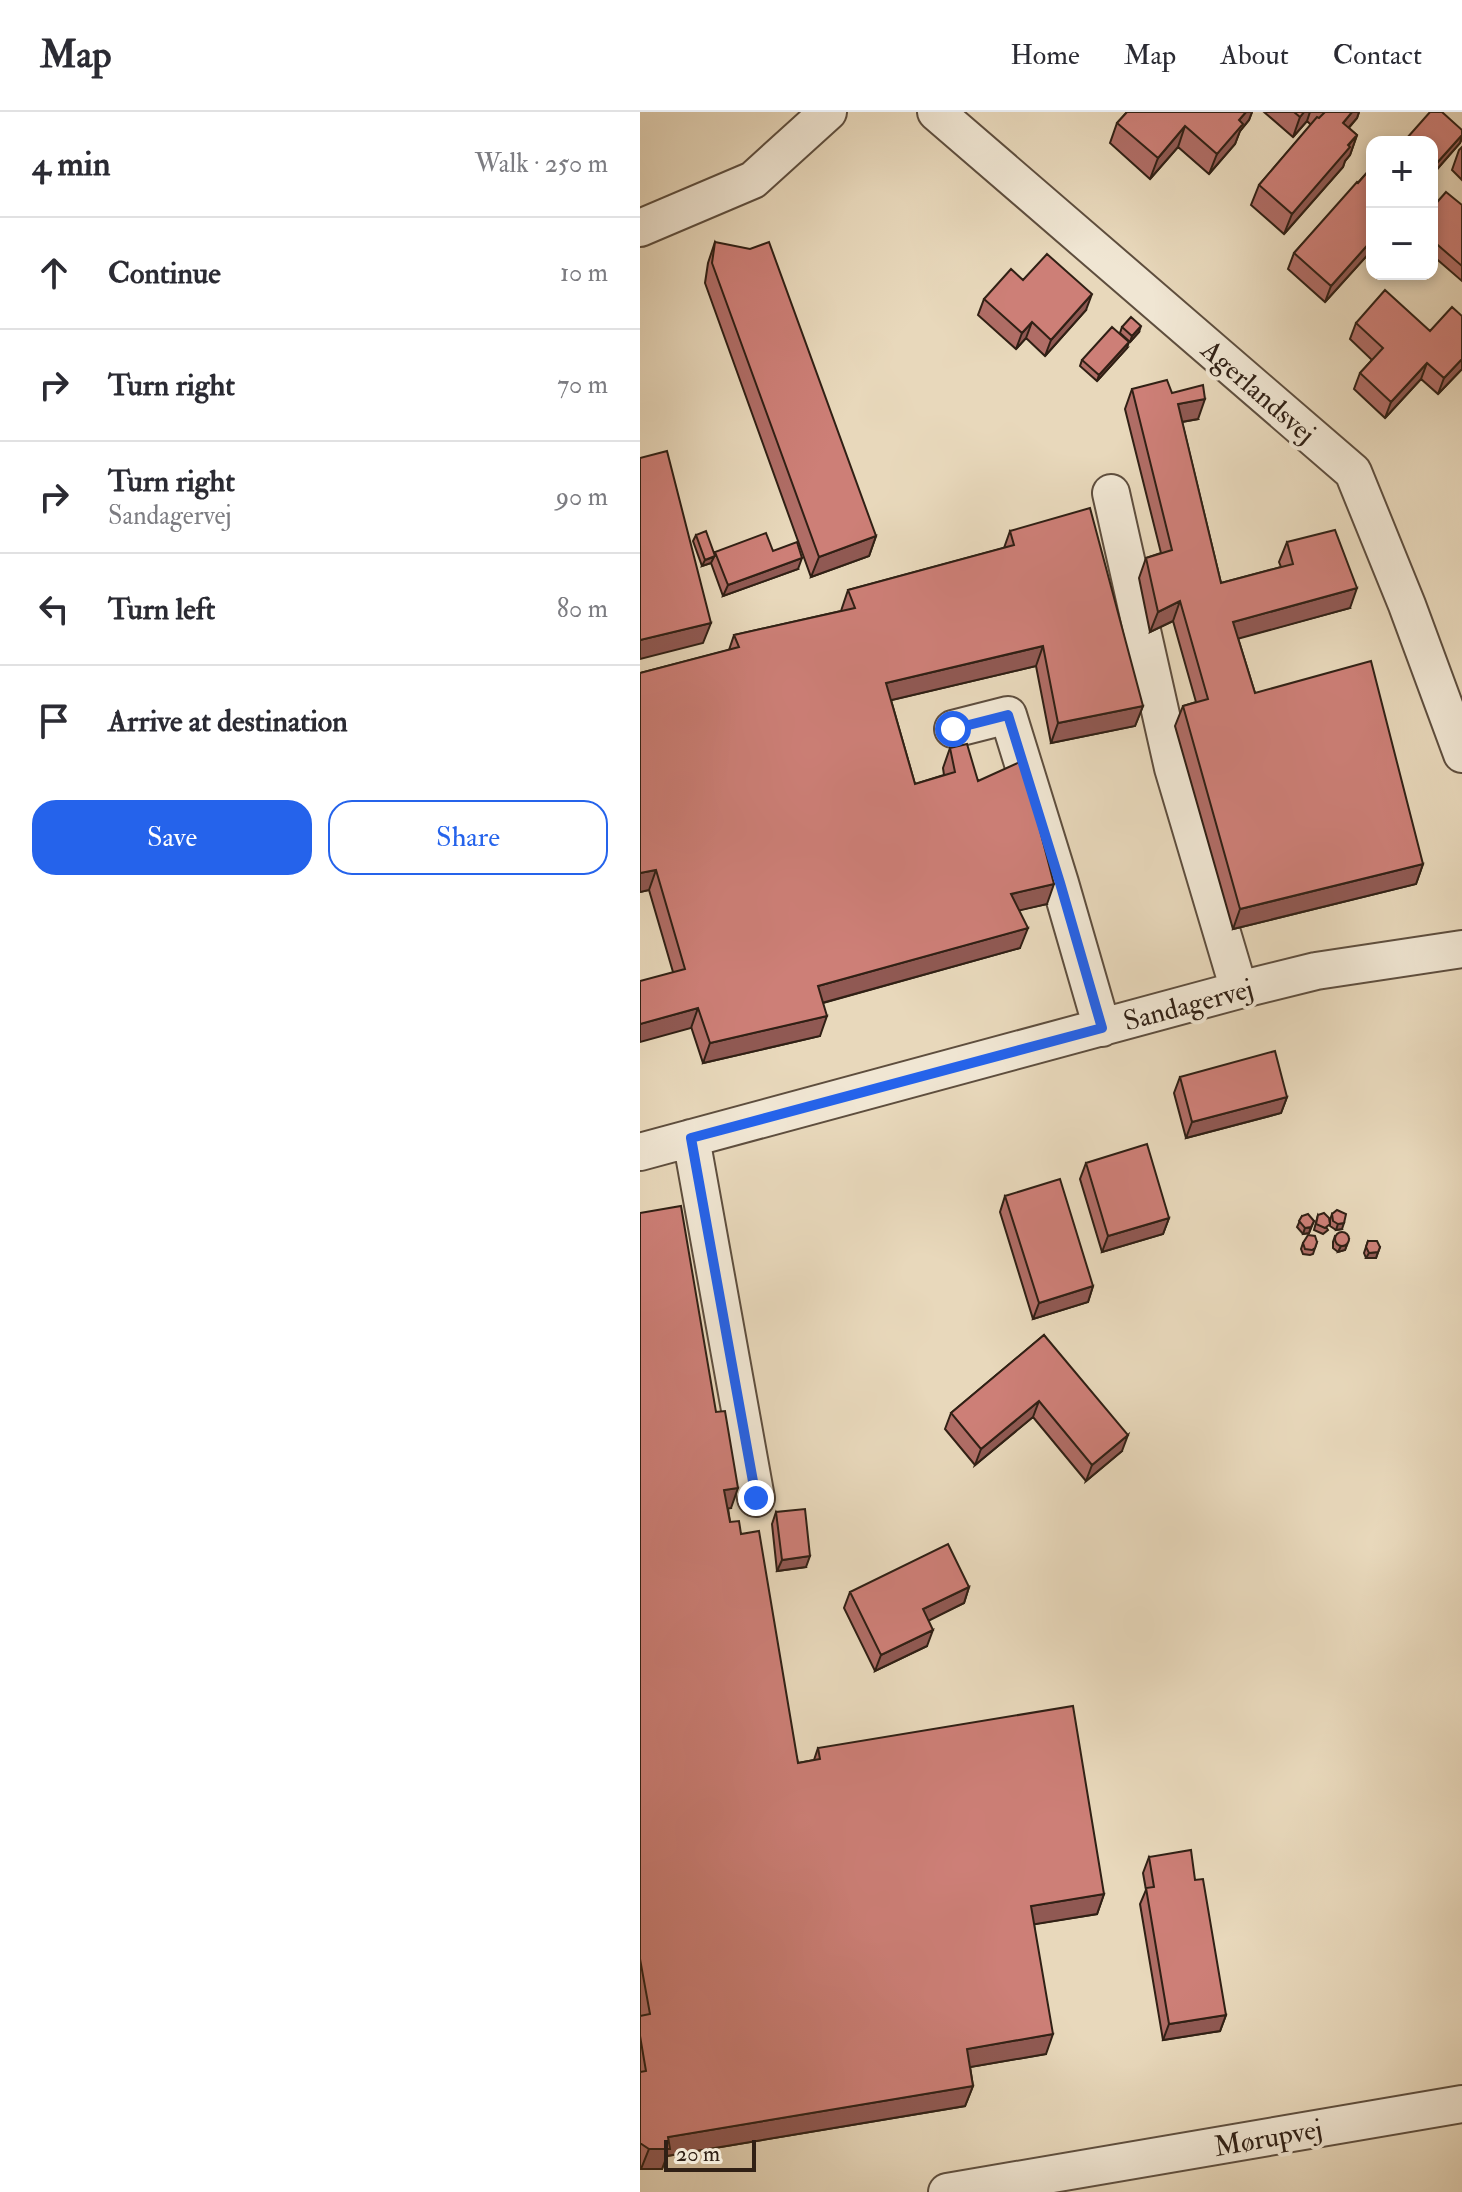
<!DOCTYPE html>
<html lang="en">
<head>
<meta charset="utf-8">
<style>
  body { margin:0; font-family:"IM FELL Double Pica",serif; background:#f2f2f3; color:#2b2b33 }
  .controls { position:absolute; right:24px; top:24px; display:grid; overflow:hidden; border-radius:16px; box-shadow:0 4px 12px #0003 }
  .controls button { width:72px; height:72px; display:grid; place-items:center; padding:0; border:0; border-bottom:2px solid #e1e1e2; background:#fff; color:#2b2b33; font:40px sans-serif }
  .scale { position:absolute; left:24px; bottom:20px; width:92px; box-sizing:border-box; padding-left:8px; border:4px solid #302015; border-top:0; font-size:22px; line-height:28px; white-space:nowrap; color:#302015; -webkit-text-stroke:6px #f0e6d3; paint-order:stroke }
  .stop { position:absolute; width:24px; height:24px; margin:-18px; border:6px solid #2563eb; border-radius:50%; background:#fff }
  .stop.end { background:#2563eb; border-color:#fff; box-shadow:0 2px 8px #0008 }
  .list { margin:0; padding:0; list-style:none }
  h2 { display:flex; justify-content:space-between; align-items:center; height:104px; margin:0; padding:0 32px; font-size:34px }
  h2 small { font-size:26px; font-weight:400; color:#7c7c81 }
  .list li { display:grid; grid-template-columns:52px 1fr auto; gap:24px; align-items:center; box-sizing:border-box; height:112px; padding:0 32px; border-top:2px solid #e1e1e2 }
  .list b { display:block; font-size:30px; white-space:nowrap }
  .list p { margin:0; font-size:26px; white-space:nowrap; color:#7c7c81 }
  .list em { font-size:26px; font-style:normal; color:#7c7c81 }
  .actions { display:flex; gap:16px; padding:24px 32px }
  .actions a { flex:1; padding:18px 0; border:2px solid #2563eb; border-radius:24px; text-align:center; font-size:28px; color:#2563eb }
  .actions .main { background:#2563eb; color:#fff }
  .icon { flex:none; width:44px; height:44px; fill:none; stroke:currentColor; stroke-width:2; stroke-linecap:round; stroke-linejoin:round }
  .map { position:relative; flex:none; width:822px; height:2080px; overflow:hidden }
  header { display:flex; align-items:center; gap:48px; box-sizing:border-box; height:112px; padding:0 40px; background:#fff; border-bottom:2px solid #e1e1e2 }
  header strong { font-size:38px }
  nav { display:flex; gap:44px; margin-inline-start:auto; font-size:28px }
  main { display:flex }
  aside { flex:1; background:#fff }
  .map>svg:first-child { display:block }
  .lines { fill:none; stroke-linecap:round; stroke-linejoin:round }
  .minor-casing { stroke:#5e4e3e; stroke-width:40 }
  .minor { stroke:#f0e6d3; stroke-width:36 }
  .wall { fill:#b06d66; stroke:#302015; stroke-width:2 }
  .shaded-wall { fill:#905953; stroke:#302015; stroke-width:2 }
  .building { fill:#cd7f77; stroke:#302015; stroke-width:2 }
  .route { stroke:#2563eb; stroke-width:10 }
  .labels { text-anchor:middle; stroke-width:8; stroke-linejoin:round; paint-order:stroke }
  .street-label { font-size:28px; fill:#302015; stroke:#f0e6d3 }
</style>
</head>
<body>
<header>
<strong>Map</strong>
<nav><a>Home</a><a>Map</a><a>About</a><a>Contact</a></nav>
</header>
<main>
<aside>
<h2>4 min<small>Walk · 250 m</small></h2>
<ul class="list">
<li><svg class="icon" aria-label="ahead" viewBox="0 0 24 24"><path d="M12 20V5M6 11l6-6 6 6"/></svg><div><b>Continue</b></div><em>10 m</em></li>
<li><svg class="icon" aria-label="right" viewBox="0 0 24 24"><path d="M7 20v-9h11M14 6l5 5-5 5"/></svg><div><b>Turn right</b></div><em>70 m</em></li>
<li><svg class="icon" aria-label="right" viewBox="0 0 24 24"><path d="M7 20v-9h11M14 6l5 5-5 5"/></svg><div><b>Turn right</b><p>Sandagervej</p></div><em>90 m</em></li>
<li><svg class="icon" aria-label="left" viewBox="0 0 24 24"><path d="M17 20v-9H6M10 6l-5 5 5 5"/></svg><div><b>Turn left</b></div><em>80 m</em></li>
<li><svg class="icon" aria-label="arrive" viewBox="0 0 24 24"><path d="M6 21V4h12l-3 4 3 4H6"/></svg><div><b>Arrive at destination</b></div></li>
</ul>
<div class="actions"><a class="main">Save</a><a>Share</a></div>
</aside>
<div class="map">
<svg width="822" height="2080" viewBox="0 0 822 2080">
  <rect width="100%" height="100%" fill="#e8d8bb"/>
  <filter id="stains"><feTurbulence type="fractalNoise" baseFrequency=".0025" numOctaves="4"/><feColorMatrix values="0 0 0 0 .2 0 0 0 0 .09 0 0 0 0 .02 0 0 0 .5 -.17"/></filter>
  <radialGradient id="worn" r=".72"><stop offset=".6" stop-color="#630" stop-opacity="0"/><stop offset="1" stop-color="#630" stop-opacity=".3"/></radialGradient>
  <g class="lines">
    <!-- minor casing -->
    <g class="minor-casing">
      <path id="minor" d="M296 0 713 360 767 493 822 642
        M0 116 113 68 188 0
        M471 381 533 656 599 878
        M313 617 368 603 420 771 462 916
        M51 1026 116 1386
        M0 1040 599 878 676 859 822 837
        M307 2080 822 1992"/>
    </g>
    <!-- minor -->
    <use href="#minor" class="minor"/>
  </g>
  <!-- wall -->
  <path class="wall" d="M487 0H612L609 8 600 19 595 32 569 62 538 35 510 67 470 31 477 11Z
    M624 0H719L717 6 709 16 717 23 710 43 705 49 703 55 644 122 611 93 619 73 671 13 667 9 653 25Z
    M822 18V27L820 31 792 63V30H766L767 26Z
    M822 35V68L812 58 819 38Z
    M732 55V138L685 190 648 157 654 141Z
    M822 93V169L792 143V96Z
    M75 130 236 424 229 444 171 465 65 171 68 151Z
    M383 168 446 198 405 244 386 226 376 237 338 203 344 187Z
    M716 211 822 257 798 282 781 267 745 306 714 277 720 261 732 248 710 227Z
    M482 215 499 220 490 230 480 221Z
    M487 236 457 269 440 254 442 248Z
    M492 277 532 281 558 307 542 310 581 471 641 455 639 450 647 430 710 496 598 526 615 581 783 752 776 772 593 817 535 614 543 594 556 590 533 509 510 520 499 466 506 446 521 441 485 297Z
    M370 419 503 594 495 614 411 631 396 554 251 588 275 672 304 663 303 656 310 636 338 669 407 792 379 798 380 836 183 891 180 924 63 951 33 860 9 778 0 780V561L89 538 94 523 201 499 208 478 364 436Z
    M56 423 74 443 75 440 133 439 158 457 83 484 71 451 62 454 53 429Z
    M540 965 647 985 641 1001 546 1026 534 981Z
    M446 1051 529 1106 523 1122 462 1140 440 1067Z
    M365 1084 453 1174 448 1190 393 1207 360 1100Z
    M0 1101 91 1396H88L90 1410 101 1422 158 1651 174 1648 178 1636 464 1782 457 1802 394 1812 406 1942 330 1955 333 1974 325 1994 27 2044 22 2057 0 2056Z
    M692 1102 702 1117 696 1118 690 1114V1108Z
    M678 1103 688 1118 683 1122 674 1118Z
    M662 1104 674 1109 669 1121 663 1122 657 1115Z
    M695 1124 709 1127 705 1138 698 1140 693 1136V1130Z
    M728 1129 740 1135 736 1146H726L724 1141Z
    M677 1130 673 1142 670 1143 663 1142 661 1137 663 1131Z
    M404 1223 482 1339 446 1369 393 1305 335 1353 305 1317 311 1301Z
    M136 1400 166 1455 137 1459 132 1412Z
    M329 1475 324 1491 288 1508 287 1534 235 1559 204 1496 210 1480Z
    M509 1745 586 1903 580 1919 523 1928 500 1792 506 1778 503 1761Z"/>
  <!-- shaded-wall -->
  <path class="shaded-wall" d="M606 0H612L609 8 600 19 595 32 569 62 577 42 599 8Z
    M664 0H670L667 9 653 25 660 5Z
    M712 0H719L717 6 695 31 703 11Z
    M545 14 538 35 510 67 518 46Z
    M717 23 710 43 705 49 703 55 644 122 652 102Z
    M822 23 820 31 792 63 796 52Z
    M732 128V138L685 190 691 174Z
    M452 182 446 198 405 244 411 228Z
    M392 210 386 226 376 237 382 221Z
    M501 214 499 220 490 230 492 224Z
    M489 230 487 236 457 269 459 263Z
    M822 247V257L798 282 804 266Z
    M787 251 781 267 745 306 751 290Z
    M565 287 558 307 530 312 538 292Z
    M236 424 229 444 171 465 179 445Z
    M74 445 71 451 62 454 65 448Z
    M162 446 158 457 83 484 88 473Z
    M717 476 710 496 586 530 593 510Z
    M540 489 533 509 510 520 518 500Z
    M71 511 63 531 0 547V528Z
    M403 534 396 554 239 591 246 571Z
    M503 594 495 614 411 631 418 611Z
    M783 752 776 772 593 817 600 797Z
    M16 758 9 778 0 780V761Z
    M414 772 407 792 364 802 371 782Z
    M388 816 380 836 171 894 178 874Z
    M58 896 51 916 0 930V912Z
    M187 904 180 924 63 951 70 931Z
    M647 985 641 1001 546 1026 552 1010Z
    M529 1106 523 1122 462 1140 468 1124Z
    M704 1111 702 1117 696 1118 698 1112Z
    M671 1115 669 1121 663 1122 665 1116Z
    M707 1133 705 1138 698 1140 701 1134Z
    M738 1140 736 1146H726L729 1141Z
    M453 1174 448 1190 393 1207 399 1191Z
    M399 1289 393 1305 335 1353 341 1337Z
    M488 1323 482 1339 446 1369 452 1353Z
    M98 1376 91 1396 77 1398 84 1378Z
    M170 1444 166 1455 137 1459 142 1448Z
    M329 1475 324 1491 278 1514 283 1497Z
    M293 1518 287 1534 235 1559 241 1543Z
    M464 1782 457 1802 384 1814 391 1794Z
    M586 1903 580 1919 523 1928 529 1912Z
    M413 1922 406 1942 319 1957 327 1937Z
    M333 1974 325 1994 27 2044 22 2057H1L9 2037 28 2025Z"/>
  <!-- building -->
  <path class="building" d="M487 0H606L599 8 603 12 577 42 545 14 518 46 477 11Z
    M654 0H664L660 5Z
    M685 0H712L703 11 717 23 708 33 710 35 652 102 619 73 677 5 679 6Z
    M790 0H802L822 18V23L796 52 792 48V30H772L767 26Z
    M732 55V128L691 174 654 141 717 70 718 71Z
    M806 80 822 93V154L792 128V96Z
    M75 130 110 137 129 130 236 424 179 445 72 151Z
    M407 142 452 182 411 228 392 210 382 221 344 187 371 157 383 168Z
    M745 178 790 219 812 195 822 204V247L804 266 787 251 751 290 720 261 743 236 716 211Z
    M491 205 501 214 492 224 482 215Z
    M472 215 489 230 459 263 442 248Z
    M527 268 532 281 563 273 565 287 538 292 581 471 653 452 647 430 695 418 717 476 593 510 615 581 731 549 783 752 600 797 543 594 568 587 540 489 518 500 506 446 532 438 492 277Z
    M27 339 71 511 0 528V346Z
    M450 396 503 594 418 611 403 534 246 571 275 672 315 660 310 636 327 632 338 669 382 649 414 772 371 782 388 816 178 874 187 904 70 931 58 896 0 912V869L45 857 16 758 0 761V561L99 535 94 523 215 496 208 478 374 433 370 419Z
    M66 419 75 444 65 448 56 423Z
    M126 421 133 439 157 430 162 446 88 473 75 440Z
    M635 939 647 985 552 1010 540 965Z
    M507 1032 529 1106 468 1124 446 1051Z
    M420 1067 453 1174 399 1191 365 1084Z
    M41 1094 76 1300 85 1299 98 1376 84 1378 90 1410 99 1409 101 1422 119 1419 158 1651 180 1647 178 1636 433 1594 464 1782 391 1794 413 1922 327 1937 333 1974 28 2025 30 2037H9L0 2031V1960L6 1959 0 1924V1904L10 1902 0 1847V1101Z
    M697 1098 706 1102 704 1111 698 1112 693 1109 692 1102Z
    M684 1101 689 1106 690 1112 685 1116 676 1112 678 1103Z
    M668 1102 674 1109 671 1115 665 1116 659 1109 662 1104Z
    M695 1127a7 7 0 1 1 14 0a7 7 0 1 1-14 0Z
    M668 1123 675 1124 677 1130 675 1136 672 1138 665 1137 663 1131Z
    M728 1129H737L740 1135 738 1140 729 1141 726 1135Z
    M404 1223 488 1323 452 1353 399 1289 341 1337 311 1301Z
    M165 1397 170 1444 142 1448 136 1400Z
    M308 1432 329 1475 283 1497 293 1518 241 1543 210 1480Z
    M551 1738 555 1768 563 1767 586 1903 529 1912 506 1776 514 1775 509 1745Z"/>
  <g class="lines">
    <!-- route -->
    <path class="route" d="M116 1386 51 1026 462 916 420 771 368 603 313 617"/>
  </g>
  <g class="labels">
    <!-- street labels -->
    <g class="street-label">
      <text transform="translate(619 279) rotate(41)" y="10">Agerlandsvej</text>
      <text transform="translate(548 892) rotate(-15)" y="10">Sandagervej</text>
      <text transform="translate(628 2025) rotate(-10)" y="10">Mørupvej</text>
    </g>
  </g>
  <rect width="100%" height="100%" filter="url(#stains)"/>
  <rect width="100%" height="100%" fill="url(#worn)"/>
</svg>
<div class="controls">
<button>+</button>
<button>−</button>
</div>
<div class="scale">20 m</div>
<div class="stop" style="left:313px;top:617px"></div>
<div class="stop end" style="left:116px;top:1386px"></div>
</div>
</main>
</body>
</html>
